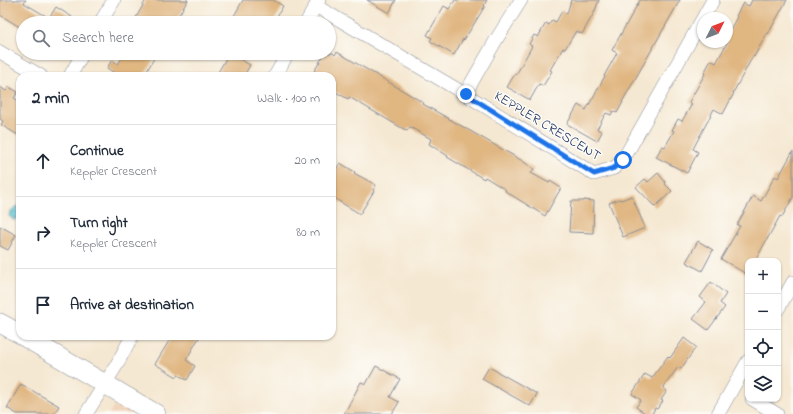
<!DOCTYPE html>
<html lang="en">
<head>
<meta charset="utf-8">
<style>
  body { margin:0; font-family:"Indie Flower",sans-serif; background:#f2f2f3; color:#1f2937 }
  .controls { position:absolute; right:12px; bottom:12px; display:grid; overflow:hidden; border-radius:8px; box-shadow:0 1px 3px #0004 }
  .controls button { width:36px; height:36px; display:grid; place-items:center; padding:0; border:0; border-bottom:1px solid #e0e1e3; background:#fff; color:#1f2937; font:20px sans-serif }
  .compass { position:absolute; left:697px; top:12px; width:36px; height:36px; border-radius:50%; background:#fff; box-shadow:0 1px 3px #0004; rotate:48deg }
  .stop { position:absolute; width:12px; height:12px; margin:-9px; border:3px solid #1a73e8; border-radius:50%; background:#fff }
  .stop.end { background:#1a73e8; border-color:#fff; box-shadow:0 1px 4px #0008 }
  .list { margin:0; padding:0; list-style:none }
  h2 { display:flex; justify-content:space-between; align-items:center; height:52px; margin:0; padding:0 16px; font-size:17px }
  h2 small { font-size:13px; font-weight:400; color:#747a83 }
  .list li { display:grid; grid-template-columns:26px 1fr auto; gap:12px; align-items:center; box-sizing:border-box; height:72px; padding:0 16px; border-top:1px solid #e0e1e3 }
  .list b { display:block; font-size:15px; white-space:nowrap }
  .list p { margin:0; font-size:13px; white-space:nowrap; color:#747a83 }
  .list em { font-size:13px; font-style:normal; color:#747a83 }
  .icon { flex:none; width:22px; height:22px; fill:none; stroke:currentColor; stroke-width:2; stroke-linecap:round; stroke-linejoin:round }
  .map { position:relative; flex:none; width:793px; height:414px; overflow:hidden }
  .search { position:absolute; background:#fff; box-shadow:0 1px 3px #0004; left:16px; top:16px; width:320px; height:44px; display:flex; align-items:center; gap:10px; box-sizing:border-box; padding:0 14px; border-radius:22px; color:#747a83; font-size:15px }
  .panel { position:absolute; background:#fff; box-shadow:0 1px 3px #0004; left:16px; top:72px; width:320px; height:268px; border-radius:12px }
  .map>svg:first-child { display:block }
  .built { fill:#f1d5bd }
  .water { fill:url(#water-rules); stroke:#387796 }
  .building { fill:#e0b681 }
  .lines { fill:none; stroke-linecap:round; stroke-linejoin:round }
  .minor-casing { stroke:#888c98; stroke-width:14 }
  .secondary-casing { stroke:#888c98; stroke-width:20 }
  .minor { stroke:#fff; stroke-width:13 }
  .secondary { stroke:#fff; stroke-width:19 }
  .route { stroke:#1a73e8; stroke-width:5 }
  .labels { text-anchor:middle; stroke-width:3; stroke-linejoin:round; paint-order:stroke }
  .street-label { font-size:14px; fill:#1b2f5e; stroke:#fdfcf7 }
</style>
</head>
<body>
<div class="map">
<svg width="793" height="414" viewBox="0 0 793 414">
  <defs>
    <pattern id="water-rules" width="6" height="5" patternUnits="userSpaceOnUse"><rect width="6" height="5" fill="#54bfcf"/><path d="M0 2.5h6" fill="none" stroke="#459cab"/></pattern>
  </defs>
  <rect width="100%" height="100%" fill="#fdfcf7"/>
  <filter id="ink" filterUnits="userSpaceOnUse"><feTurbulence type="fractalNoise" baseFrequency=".025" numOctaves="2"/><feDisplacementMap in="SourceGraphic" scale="8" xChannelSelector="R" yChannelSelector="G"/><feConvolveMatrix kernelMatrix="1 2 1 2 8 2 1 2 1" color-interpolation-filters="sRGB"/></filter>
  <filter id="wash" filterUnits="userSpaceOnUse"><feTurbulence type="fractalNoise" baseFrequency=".012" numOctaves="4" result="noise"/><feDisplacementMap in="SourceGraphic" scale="16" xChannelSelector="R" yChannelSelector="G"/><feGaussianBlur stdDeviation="0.9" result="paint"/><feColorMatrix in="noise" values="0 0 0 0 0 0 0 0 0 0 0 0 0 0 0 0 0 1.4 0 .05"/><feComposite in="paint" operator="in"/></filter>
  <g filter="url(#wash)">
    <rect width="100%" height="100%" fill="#f5e8d2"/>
    <!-- built -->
    <path class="built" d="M121 406 135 414H109L113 407Z"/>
    <!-- water -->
    <path class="water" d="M18 206H20V217L15 220H13L9 216C9 211 14 208 18 206Z"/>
    <g id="blocks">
      <!-- building -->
      <path class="building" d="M0 0H26L24 3 49 18 56 7 72 17 68 23H23V29L0 15Z
        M146 0H188L174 23H133Z
        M243 0H273L283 6 273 23H230Z
        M367 0H396L389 13Z
        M455 0H487L484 5 485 6 477 19 464 40 463 39 454 55 430 41 432 38 427 35 444 6 449 9Z
        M571 0H599L594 13 582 34 576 31 565 49 563 48 550 70 552 71 543 86 539 84 530 100 507 87 515 74 516 75 532 46 529 44 534 35 538 37 546 23 549 25 552 20 556 22 562 11 567 14Z
        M640 0H680L622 102H623L617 113 613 111 611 115 606 113 597 129 602 132 597 141 567 124 578 105 586 110 605 76H604L617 53 612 50Z
        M752 0H787L768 34 767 33 754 57 753 56 733 93H734L723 114 714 109 693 149 698 152 687 173 656 157 662 146 665 147 674 131 672 130 678 119 682 121 692 104 689 102 705 74 704 73 711 60 716 63 727 43V35L737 17 736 16 743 3 749 6Z
        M337 52 385 80 424 103 423 104 521 160 534 169 531 173 549 183 550 181 561 188 545 216 505 191 506 190 485 177 484 179 447 157 448 156 429 144 431 139 410 127 407 131 349 97 348 99 332 90V76H318L313 73 325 53H333L335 55Z
        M125 53H157L144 76H111L113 72 107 68 112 60 118 64Z
        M229 53H245L241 60 250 65 244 76H216Z
        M0 87 6 91 9 87 18 92 14 98 20 102V136L1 125 3 121 0 119Z
        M793 151V197L782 217 780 216 755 261H748V275L721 259 740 226 737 225 753 196 761 201 775 176 778 178Z
        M340 163 355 172 354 173 376 185 373 190 374 191 360 214 332 197V176Z
        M658 173 666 183 665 184 672 191 655 207 636 187 645 179 648 182Z
        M632 196 645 228 623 237 609 203 620 199 621 200Z
        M584 200 594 201 593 233 569 232 571 201H584Z
        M0 226 16 235 8 250 0 246Z
        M698 241 713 250 702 271 686 262Z
        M711 282 726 294 720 303 725 307 708 330 693 319 706 302 700 297Z
        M172 336H200L186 360 195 366 187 380 178 375 177 377 155 364Z
        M684 338 696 347 681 369 678 367 663 388 667 391 661 400 663 401 657 409 655 408 652 414H646L636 407 641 400 632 394 645 374 652 378 668 356 670 358Z
        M376 366 400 379 390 397 399 402 392 414H344L361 382 366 384Z
        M489 367 537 394 530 406 482 379Z
        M21 384 59 406 54 414H17L7 408Z"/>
    </g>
  </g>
  <g filter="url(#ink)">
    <use href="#blocks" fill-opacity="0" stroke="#888c98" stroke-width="1"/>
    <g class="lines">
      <!-- minor casing -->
      <g class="minor-casing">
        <path id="minor" d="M316 6 465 94 594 174 614 168 623 160 703 18
          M703 18 713 0
          M100 23 114 0
          M306 23 319 0
          M0 52 41 76
          M70 76 83 53
          M275 76 288 53
          M465 94 496 40 521 0
          M778 309 793 282
          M752 399 777 414
          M86 414 116 366 132 336
          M718 414 748 361"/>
      </g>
      <!-- secondary casing -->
      <g class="secondary-casing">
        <path id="secondary" d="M0 323 20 334
          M23 336 156 414"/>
      </g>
      <!-- minor -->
      <use href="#minor" class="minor"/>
      <!-- secondary -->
      <use href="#secondary" class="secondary"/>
    </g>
  </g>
  <g class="lines" filter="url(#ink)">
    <!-- route -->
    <path class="route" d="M466 94 594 174 614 168 623 160"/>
  </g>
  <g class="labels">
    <!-- street labels -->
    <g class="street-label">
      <text transform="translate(548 125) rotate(31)" y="5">KEPPLER CRESCENT</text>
    </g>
  </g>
</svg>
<div class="controls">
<button>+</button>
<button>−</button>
<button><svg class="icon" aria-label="locate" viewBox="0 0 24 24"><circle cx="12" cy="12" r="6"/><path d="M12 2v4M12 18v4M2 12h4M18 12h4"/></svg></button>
<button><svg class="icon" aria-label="layers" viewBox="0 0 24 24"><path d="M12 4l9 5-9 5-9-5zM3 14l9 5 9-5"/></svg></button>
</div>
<svg class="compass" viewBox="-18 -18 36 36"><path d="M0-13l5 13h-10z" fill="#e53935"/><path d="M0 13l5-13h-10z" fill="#747a83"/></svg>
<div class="stop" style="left:623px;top:160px"></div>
<div class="stop end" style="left:466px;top:94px"></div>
<div class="search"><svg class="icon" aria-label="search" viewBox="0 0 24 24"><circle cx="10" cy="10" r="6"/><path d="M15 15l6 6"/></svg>Search here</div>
<section class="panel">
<h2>2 min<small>Walk · 100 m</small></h2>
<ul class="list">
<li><svg class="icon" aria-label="ahead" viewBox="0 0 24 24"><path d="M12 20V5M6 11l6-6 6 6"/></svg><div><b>Continue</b><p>Keppler Crescent</p></div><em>20 m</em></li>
<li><svg class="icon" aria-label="right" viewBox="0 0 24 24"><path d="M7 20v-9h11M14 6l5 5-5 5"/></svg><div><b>Turn right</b><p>Keppler Crescent</p></div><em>80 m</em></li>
<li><svg class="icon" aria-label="arrive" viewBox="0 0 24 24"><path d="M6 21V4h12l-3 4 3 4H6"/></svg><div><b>Arrive at destination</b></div></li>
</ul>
</section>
</div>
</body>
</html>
